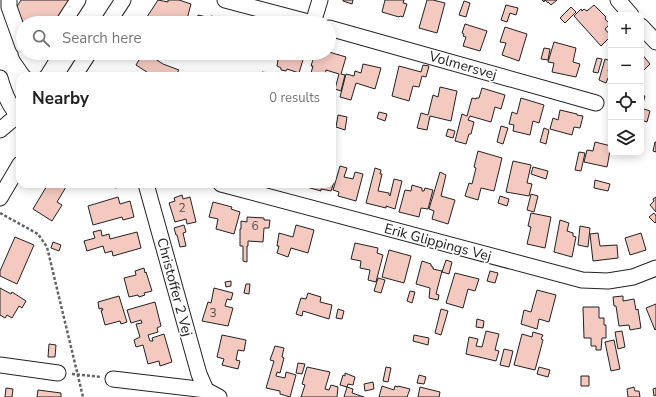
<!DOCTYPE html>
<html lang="en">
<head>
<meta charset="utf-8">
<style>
  body { margin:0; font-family:"Nunito Sans",sans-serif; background:#f2f2f2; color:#222 }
  .controls { position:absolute; right:12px; top:12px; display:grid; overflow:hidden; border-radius:8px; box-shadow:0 2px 10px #0003 }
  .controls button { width:36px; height:36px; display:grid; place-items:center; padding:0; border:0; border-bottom:1px solid #e0e0e0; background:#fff; color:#222; font:20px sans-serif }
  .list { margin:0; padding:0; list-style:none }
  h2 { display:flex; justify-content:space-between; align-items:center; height:52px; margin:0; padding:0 16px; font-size:17px }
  h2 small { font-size:13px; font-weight:400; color:#767676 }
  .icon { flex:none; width:22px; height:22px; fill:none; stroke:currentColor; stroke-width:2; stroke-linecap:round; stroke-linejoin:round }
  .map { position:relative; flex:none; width:656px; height:397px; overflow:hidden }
  .search { position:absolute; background:#fff; box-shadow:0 2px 10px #0003; left:16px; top:16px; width:320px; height:44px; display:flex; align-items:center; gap:10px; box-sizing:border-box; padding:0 14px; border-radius:22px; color:#767676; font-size:15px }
  .panel { position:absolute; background:#fff; box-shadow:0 2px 10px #0003; left:16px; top:72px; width:320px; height:116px; border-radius:12px }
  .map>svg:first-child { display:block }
  .building { fill:#f3c9c0; stroke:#222 }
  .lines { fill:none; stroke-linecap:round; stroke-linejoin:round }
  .minor-casing { stroke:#222; stroke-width:17 }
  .path { stroke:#646464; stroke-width:2.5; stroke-dasharray:3 2; stroke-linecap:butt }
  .minor { stroke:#fff; stroke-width:15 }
  .labels { text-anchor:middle; stroke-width:3; stroke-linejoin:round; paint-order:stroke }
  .number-label { font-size:12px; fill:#564c4a }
  .street-label { font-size:14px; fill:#222; stroke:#fff }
</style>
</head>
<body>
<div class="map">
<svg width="656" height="397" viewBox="0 0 656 397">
  <rect width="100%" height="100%" fill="#fff"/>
  <!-- building -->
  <path class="building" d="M21 0H70L56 23H23V24L16 8Z
    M158 0 168 2V0H179L191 4 186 23H143Z
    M343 0H353L352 4 343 1Z
    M385 0H404L403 3 407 4 403 17 400 16 399 17 382 12Z
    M427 0H433L445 3 437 33 419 28Z
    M542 0H557L551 5 548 2V3L545 0 544 2Z
    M464 1 470 3 466 17 459 15Z
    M506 5 518 8 516 15 510 13 507 22 501 20Z
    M594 5 606 17 605 19 610 24 605 29 611 36 601 46 574 16 581 9 582 11 584 9 587 11Z
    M571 7 576 12 565 23 560 18Z
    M198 15 211 18V16L225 19 224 23H196Z
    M465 24 487 31 480 51 463 46 466 37 463 36 464 34 462 33Z
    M505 27 527 34 519 61 502 55 506 43 500 42Z
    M554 42 576 48 573 62 580 64 576 77 552 72 554 63 548 62Z
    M544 48 550 49 548 60 541 59Z
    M329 52 346 57 341 74 345 75 341 91 335 89 339 74 326 70 325 76 311 73 313 66H311L315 53Z
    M143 53H146L163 64 179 70 175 76H153L136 65Z
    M214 53H224L223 57 214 54Z
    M271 53H305L299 73 287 69 286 71 281 70V68L277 66 278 60 270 57Z
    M641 53 650 64 641 73Z
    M597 58 602 59 598 73 593 72Z
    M605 59 611 61 608 71 611 72V79L608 78 606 83 599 80Z
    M363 64 381 68 375 89 356 83 351 100 340 97 346 74 354 76 355 71 361 73Z
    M423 65 429 66 426 77 422 76 419 87 413 86 409 101 392 96 399 66 421 72Z
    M262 72 268 73 267 76H261Z
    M440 87 457 91 451 121 430 116 427 130 417 128 421 113 428 115 433 95 438 97Z
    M482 88 505 95 501 109 495 107 491 122 470 116 468 120 474 122 471 134H469L466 144 455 141 462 114 467 116 472 98 476 99V98H479Z
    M641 95 645 96 643 103 641 102Z
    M521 98 544 105 539 123 533 121 530 135 513 131 514 125 509 124 512 112 517 114Z
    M641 108 650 111 647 122 641 120Z
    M560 110 577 114V115L583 116 580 128 574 127 572 135 550 129 553 118 558 120Z
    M379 112 387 114 385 121 377 118Z
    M338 115 347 117 345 130 336 127Z
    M501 126 508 128 503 144 497 142Z
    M544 128 549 130 546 144 540 142Z
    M448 129 455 131 453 138 446 136Z
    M595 142 611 146 607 167 584 162 587 150 593 151Z
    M655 142H656V152L653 151Z
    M478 151 502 158 494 191 481 188 478 200 465 196 469 183 472 184 476 168 474 167Z
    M579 152 585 153 581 171 575 170Z
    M513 161 531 165 527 183 532 184 529 196 506 192Z
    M340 166 347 168 344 177 353 179 355 172 363 174 356 201 338 196 339 192 333 190Z
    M533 167 548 171 546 179 531 174Z
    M375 168 381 170 380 174H382L378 191 389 193V195L390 196 394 179 402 181 395 209 386 206V208L366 203Z
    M440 172 446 175 441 196 455 200 448 224 432 219 434 211 429 209Z
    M595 180 610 184 608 191 594 188Z
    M332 181 334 182 331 191 321 189V191L303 186 304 184H332Z
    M48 184H62L66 187 57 202 62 205 52 221 33 209Z
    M77 184H102V187Z
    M114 184H134L135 185 129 186 128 185 115 188Z
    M412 185 422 188V191H424L425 188 433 190 428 209 421 208 419 217 399 212 405 190 411 191Z
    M531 194 538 196 534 212 527 210Z
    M182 195 183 199 190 197 196 222 187 224 186 219 175 222 169 203 175 201 174 198Z
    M500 196 509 199 507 206 498 203Z
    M118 197 120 204 130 201 134 217 123 220 122 217 93 225 88 206Z
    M656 197V212L650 205 654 201 653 199Z
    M213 202 232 207 231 209 240 212 234 234 216 229 218 219 209 217Z
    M531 213 551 217 545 248 527 244 531 227 528 226Z
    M654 213 656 216V222L655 223 649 217Z
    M247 217 264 218V220H270L269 228H264L263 242 248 241V246H247V262L243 261V246H240V229H241V221L247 222Z
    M560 220 569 223 567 231 573 233V236L576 237 572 257 554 252Z
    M184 225 186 232 183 233 186 246 180 247 177 235H176L174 228Z
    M296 225 314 230 308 253 291 248 288 257 277 253 279 246H277L279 233 293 237Z
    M580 226 590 228 588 247 578 245Z
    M101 230 102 236 109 234 110 239 137 232 141 248 113 256 112 251 105 253 103 246 87 251 84 241 95 238 93 232Z
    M598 233 600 246 617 245 618 258 593 261 590 234Z
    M641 233 646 250 630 255 625 238Z
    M15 237 34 245 17 284 0 276V271Z
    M53 242 61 245 59 251 51 248Z
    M355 243 378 248 377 253 383 255 376 282 368 280 370 270 360 268 361 261 351 259Z
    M389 250 411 256 404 283 382 277Z
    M446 260 452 262 449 274 442 272Z
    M422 261 431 264V266L433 267V269L442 271 436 294 439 295 438 300 429 298 430 288 416 284Z
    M144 268 145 273 146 272 152 291 144 293 145 295 139 297 138 295 129 297 124 278 136 275 135 271Z
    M490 271 498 273 495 283 487 281Z
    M455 273 479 279 475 291 468 289 463 308 446 303Z
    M378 278 385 280 381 293 374 291Z
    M231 281V286L226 287 225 282Z
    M246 284H250L249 294 244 293Z
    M0 288 11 294 12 292 26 301 22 308 19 306 12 318 7 315 5 318 0 315Z
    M214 288 233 293 231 300 227 299 225 306 233 308 228 326 202 321 208 302 211 303Z
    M537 290 556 295 549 322 539 319 537 329 521 324 524 310 531 312Z
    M410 291 415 292 412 303 407 301Z
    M308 293 321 297 320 302 332 305 329 319 303 311 302 316 296 314 301 298 306 299Z
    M119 296 127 322 121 324 120 321 105 325 101 310H103L102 308 99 309 98 302Z
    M623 296V301L634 299 636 310 638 309 641 328 630 330 629 325 619 326 616 306H614L613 297Z
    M155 302 161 326 157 328 158 332 148 335 150 341H153L152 338 164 334 172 362 160 366 159 361 148 364 143 345 136 347 134 340 140 337 136 324 142 323 141 320 131 323 127 310Z
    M656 304V329L655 330 646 308Z
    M583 307H599V318H604V325H606V338H602L601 350H596V346H591V338H584Z
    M338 309 344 311 342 319 336 318Z
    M441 309 448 311 441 335 435 333Z
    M477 319 484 321 483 328 476 327Z
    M486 331 499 334 495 350 499 351 496 361 466 354 469 337 478 339 476 346 482 347Z
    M622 331 625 347 618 349 615 332Z
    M533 332 543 335 541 339 543 340 535 370 514 365 522 334 532 337Z
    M222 335 246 340 244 351 238 350 236 360 240 361 238 369 222 365 224 359 217 357Z
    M414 335 429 338 428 345 413 341Z
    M614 340 620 369 611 371 605 342Z
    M49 344 56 345 55 357H48Z
    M275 346 284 348 282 357 284 358 280 373 277 372 276 376 285 378 286 372 296 375 290 397 280 394V391L266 388 274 361 270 360Z
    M504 349 513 351 509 367 500 365Z
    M298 363 305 364 302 374 296 373Z
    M307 367 330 372 325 389 329 390 331 385 338 387 337 397H301L305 385 302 384Z
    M386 367 391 368 388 382 383 381Z
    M539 367 550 370 548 377 537 374Z
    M345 373 355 377 353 385 348 384 347 387 340 385 343 375 345 376Z
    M419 375 426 377 424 384 417 383Z
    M581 376H589V386H581Z
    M373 382 374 389 365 391 364 384Z
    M382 386 394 390 395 386 398 387V386L410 389 407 397H379Z
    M347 387 353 389 352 393 364 397H344Z
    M420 387 440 392 439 397H418Z
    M634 387 635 391H639L640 397H628L627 389Z
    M6 388 13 389 12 397H5Z
    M656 388V395L654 396 653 389Z
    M38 390 61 393V397H37Z"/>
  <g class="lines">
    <!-- minor casing -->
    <g class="minor-casing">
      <path id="minor" d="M9 0V7L23 46
        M225 0 312 23
        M618 0 631 15
        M63 23 78 0
        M108 23 123 0
        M313 23 320 0
        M641 26 656 42
        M329 28 596 103
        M26 53 35 66 43 53
        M74 76 89 53
        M0 78C4 92 9 107 20 117
        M0 130 18 115
        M146 184 199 374 206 390 219 397
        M221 184 582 280 608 281 633 277 656 268
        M0 198 20 164
        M0 365 58 373
        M113 379 206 390"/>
    </g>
    <!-- path -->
    <path class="path" d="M0 213 38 234 47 247 83 397
      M72 374 101 377"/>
    <!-- minor -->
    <use href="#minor" class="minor"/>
  </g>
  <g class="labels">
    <!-- number labels -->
    <g class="number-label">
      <text x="182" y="212">2</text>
      <text x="255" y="230">6</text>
      <text x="213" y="317">3</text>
    </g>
    <!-- street labels -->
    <g class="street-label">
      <text transform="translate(463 65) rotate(16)" y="5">Volmersvej</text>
      <text transform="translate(438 242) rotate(15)" y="5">Erik Glippings Vej</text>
      <text transform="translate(175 287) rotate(75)" y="5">Christoffer 2 Vej</text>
    </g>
  </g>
</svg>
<div class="controls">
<button>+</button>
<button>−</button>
<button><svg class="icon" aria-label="locate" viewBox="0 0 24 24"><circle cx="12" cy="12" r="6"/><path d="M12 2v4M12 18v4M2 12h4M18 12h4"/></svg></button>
<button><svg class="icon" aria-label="layers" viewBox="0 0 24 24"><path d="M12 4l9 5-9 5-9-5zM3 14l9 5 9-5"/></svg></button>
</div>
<div class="search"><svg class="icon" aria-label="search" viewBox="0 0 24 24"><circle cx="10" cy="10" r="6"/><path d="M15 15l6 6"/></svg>Search here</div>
<section class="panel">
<h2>Nearby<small>0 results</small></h2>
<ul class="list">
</ul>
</section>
</div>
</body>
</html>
